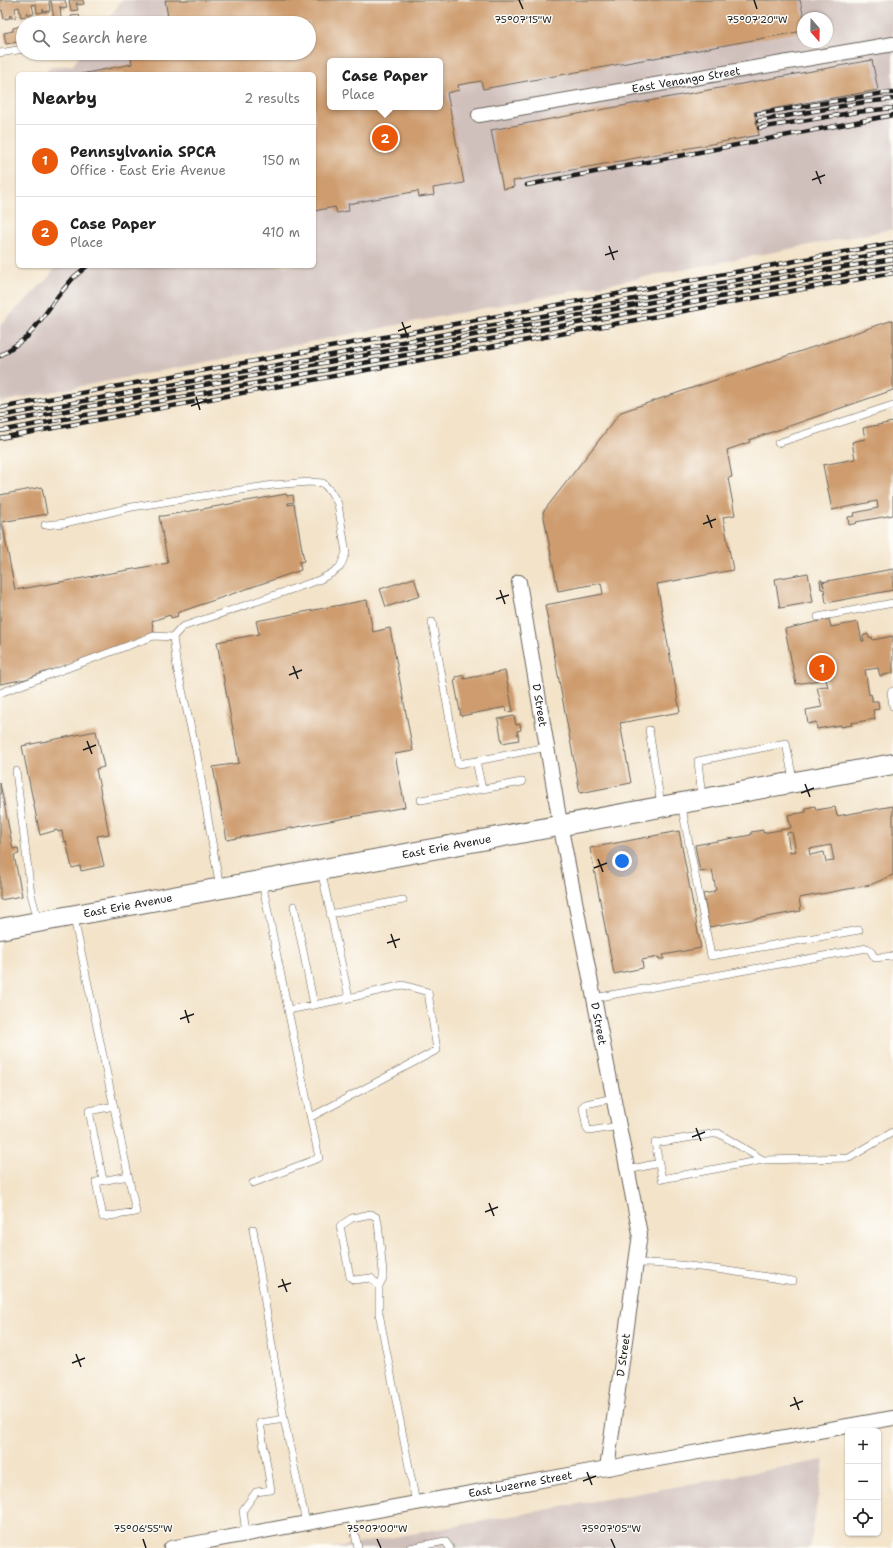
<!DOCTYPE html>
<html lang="en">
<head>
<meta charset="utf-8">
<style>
  body { margin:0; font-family:"Shantell Sans",sans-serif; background:#f6f6f6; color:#222 }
  .controls { position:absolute; right:12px; bottom:12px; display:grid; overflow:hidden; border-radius:6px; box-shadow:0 1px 3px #0004 }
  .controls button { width:36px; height:36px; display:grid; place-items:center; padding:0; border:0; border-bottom:1px solid #e0e0e0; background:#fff; color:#222; font:20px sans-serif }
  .compass { position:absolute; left:797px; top:12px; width:36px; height:36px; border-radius:50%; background:#fff; box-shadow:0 1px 3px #0004; rotate:160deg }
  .you { position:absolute; left:622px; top:861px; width:14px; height:14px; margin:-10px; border:3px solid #fff; border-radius:50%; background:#1a73e8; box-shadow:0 0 0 6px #1a73e833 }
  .badge { display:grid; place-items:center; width:26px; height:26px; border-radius:50%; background:#ea580c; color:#fff; font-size:13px; font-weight:700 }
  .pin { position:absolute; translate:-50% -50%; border:2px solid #fff; box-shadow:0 1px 4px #0006 }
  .popup { position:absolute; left:327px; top:58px; width:116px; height:52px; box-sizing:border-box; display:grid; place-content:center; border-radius:6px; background:#fff; filter:drop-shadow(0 1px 3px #0005); font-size:13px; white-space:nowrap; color:#767676 }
  .popup b { font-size:15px; color:#222 }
  .popup::after { content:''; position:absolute; left:50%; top:100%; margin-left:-8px; border:8px solid transparent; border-top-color:#fff }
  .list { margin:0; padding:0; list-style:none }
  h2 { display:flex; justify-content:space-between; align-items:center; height:52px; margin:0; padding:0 16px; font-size:17px }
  h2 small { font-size:13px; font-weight:400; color:#767676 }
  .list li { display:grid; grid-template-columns:26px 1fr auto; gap:12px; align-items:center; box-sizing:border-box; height:72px; padding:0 16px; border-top:1px solid #e0e0e0 }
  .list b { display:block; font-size:15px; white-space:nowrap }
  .list p { margin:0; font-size:13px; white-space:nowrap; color:#767676 }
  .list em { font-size:13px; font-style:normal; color:#767676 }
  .icon { flex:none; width:22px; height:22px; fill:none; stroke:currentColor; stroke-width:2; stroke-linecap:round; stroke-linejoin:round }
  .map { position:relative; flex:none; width:893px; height:1548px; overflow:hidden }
  .search { position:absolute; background:#fff; box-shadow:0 1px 3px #0004; left:16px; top:16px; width:300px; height:44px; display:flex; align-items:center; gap:10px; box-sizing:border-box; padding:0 14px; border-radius:22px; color:#767676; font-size:15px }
  .panel { position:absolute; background:#fff; box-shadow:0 1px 3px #0004; left:16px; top:72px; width:300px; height:196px; border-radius:6px }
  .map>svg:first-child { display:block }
  .industrial { fill:#d0c0bc; fill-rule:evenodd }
  .building { fill:#ce9c6e; fill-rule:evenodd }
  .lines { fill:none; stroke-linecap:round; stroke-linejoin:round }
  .lane-casing { stroke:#676259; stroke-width:8 }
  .street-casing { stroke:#676259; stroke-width:16 }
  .secondary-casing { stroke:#676259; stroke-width:22 }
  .lane { stroke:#fff; stroke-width:7 }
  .street { stroke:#fff; stroke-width:14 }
  .secondary { stroke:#fff; stroke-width:20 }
  .rail-casing { stroke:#1c1c1c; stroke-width:4.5 }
  .rail { stroke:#fdfcf7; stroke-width:3; stroke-dasharray:9; stroke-linecap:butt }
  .ticks { fill:none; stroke:#1c1c1c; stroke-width:1.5 }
  .labels { text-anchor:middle; stroke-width:3; stroke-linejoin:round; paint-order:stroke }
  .street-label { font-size:11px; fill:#1c1c1c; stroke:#fdfcf7 }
  .ticks-label { font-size:10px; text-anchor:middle; fill:#1c1c1c; stroke:#fdfcf7; stroke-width:3; stroke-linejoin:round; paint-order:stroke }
</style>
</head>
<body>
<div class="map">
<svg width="893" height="1548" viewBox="0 0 893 1548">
  <rect width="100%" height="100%" fill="#fdfcf7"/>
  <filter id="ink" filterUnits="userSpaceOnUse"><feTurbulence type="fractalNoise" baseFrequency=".025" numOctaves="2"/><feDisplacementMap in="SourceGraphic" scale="8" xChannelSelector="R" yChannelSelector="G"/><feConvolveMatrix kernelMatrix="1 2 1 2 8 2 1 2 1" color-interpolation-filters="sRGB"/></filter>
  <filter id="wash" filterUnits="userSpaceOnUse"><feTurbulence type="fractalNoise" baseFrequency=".012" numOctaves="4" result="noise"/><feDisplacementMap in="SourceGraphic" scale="16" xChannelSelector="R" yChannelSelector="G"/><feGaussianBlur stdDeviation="0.9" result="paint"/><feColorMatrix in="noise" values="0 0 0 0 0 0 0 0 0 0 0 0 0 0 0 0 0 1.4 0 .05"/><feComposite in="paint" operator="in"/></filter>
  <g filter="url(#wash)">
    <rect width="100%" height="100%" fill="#f3e3c9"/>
    <!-- industrial -->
    <path class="industrial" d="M122 0H893V229L0 402V325L49 277 56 266H314V74H48L47 68 73 65 82 53H309V23H105ZM803 18H827V42H803ZM330 61H440V107H330Z
      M824 1460 810 1548H332Z"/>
    <g id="blocks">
      <!-- building -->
      <path class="building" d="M0 0H65L67 8 61 9 60 6 61 19 54 20 51 1 49 2 50 11 44 12 43 9V12L37 13 36 4 32 5 34 14 28 15 27 12 26 13V16L21 17 19 7 15 8 16 17 11 18V15L9 16 10 18 4 19 2 10 0 11Z
        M69 0H83L84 4 78 5V3H76L78 10 71 11Z
        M165 0H800L804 18 803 31 483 89 481 81 458 85 459 90 447 93 464 183 433 188 434 195 419 197 418 191 348 204 349 211 337 213 335 207 314 211V74H81L132 64 130 53H309V23H148L147 21 168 17ZM330 61H440V107H330Z
        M79 15 81 23H72L71 16Z
        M21 26 23 41 6 44 4 33 13 31V28Z
        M872 60 878 90 754 112 759 135 513 181 514 187 503 189 491 130Z
        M893 320V390L749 440 750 442 727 450 732 477 728 478 735 515 723 517 733 570 657 584 680 712 620 723 631 783 580 793 545 605 603 594 601 583 558 591 543 512 621 412Z
        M893 422V515L856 522 857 523 849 525 848 517 855 516 854 513 878 508 877 501 832 510 823 465 855 459 852 442 865 439 863 428Z
        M42 487 47 514 2 522 15 590 168 563 159 516H163L286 494 287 496 293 495 294 502 288 503V505L294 504 304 561 299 562 301 570 177 613 178 616 171 618 170 615 152 621 154 635 31 677V678L0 684V495Z
        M893 569V590L826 603 824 589H821L820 580H822L824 587 822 582Z
        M808 573 813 602 780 608 775 579Z
        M414 578 420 596 386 607 380 589Z
        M367 600 373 632 390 628 413 751 395 754 405 807 227 840 213 767 239 763 217 642 259 634 256 621Z
        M829 619 831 627 858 622 862 641H864L863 636 868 634 869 638 872 637 873 640 893 636V673L880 676 878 668 865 670 869 695 871 694 872 698V701H878L879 709 873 710 875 719 851 723 852 725 841 727V725L817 729 816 722 808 724 806 710 822 707 817 687 826 686 828 687 826 679 796 684 785 629Z
        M505 671 513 711 507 712 506 707 461 716 454 680H456V677L464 675V679Z
        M514 716 516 725 520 724 521 730 517 731 519 740 502 743 498 719Z
        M96 731 104 767 96 769 109 834 97 836 104 866 81 871 80 866 72 868 66 841 64 842 62 831 58 832 57 830 40 835 22 746Z
        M0 783 13 849 18 848 19 854 14 855 22 896 0 900Z
        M815 806 816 810 835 807 837 816 893 806V875L870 885 799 898 801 911 709 927 703 894 714 892 713 891 716 890 712 870 700 872 695 845 751 835V832L763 830V833L791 828 788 815 806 812V808ZM792 832 796 851 790 852 787 833ZM831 845 834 861 826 862 824 852 810 855 809 849Z
        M679 831 701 948 663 955 664 959H659V957L642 960 643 968 614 974 590 848Z"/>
    </g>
  </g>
  <g filter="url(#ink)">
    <use href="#blocks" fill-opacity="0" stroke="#676259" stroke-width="1"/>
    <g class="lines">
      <!-- lane casing -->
      <g class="lane-casing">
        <path id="lane" d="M0 53 23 49
          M778 443 893 405
          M45 525 65 523 132 507 273 485 309 482 323 483 331 492 338 504 346 553 340 567 332 573 319 580 182 627 173 637 177 668 196 750 220 888
          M818 617 893 603
          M432 622 458 764 476 761
          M893 691 891 692 893 706
          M0 693 154 636 173 637
          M649 730 661 805
          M16 771 31 894 38 920
          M482 789 476 761 547 747
          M702 798 698 761 786 743 793 780
          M421 800 522 782
          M681 803 711 956 859 930
          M262 882 288 1010 349 998 321 870
          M294 906 314 1005
          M330 914 403 900
          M74 918 136 1212 103 1217 96 1182 128 1176
          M594 998 867 948 870 950 875 958 893 956
          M614 1098 586 1104 583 1106V1108L587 1129 589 1131 619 1126
          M311 1117 437 1050 428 992 403 985 349 998
          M763 1160 718 1133 655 1143 662 1179 763 1160 849 1158 893 1132
          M628 1170 659 1163
          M103 1180 89 1111 114 1106
          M253 1183 319 1158 288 1010
          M636 1263C689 1263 741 1273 793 1281
          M379 1286 371 1278 354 1280 350 1277 340 1226 352 1218 371 1214 376 1217 378 1222 383 1273V1278L379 1286V1313L416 1503
          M284 1419 306 1523
          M351 1515 358 1548
          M246 1534 243 1510 256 1492 271 1490 260 1423 284 1419 253 1229
          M410 1548 445 1541 450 1548"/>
      </g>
      <!-- street casing -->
      <g class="street-casing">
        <g id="street">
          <path id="s1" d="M479 115 893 44"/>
          <path id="s2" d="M519 582 561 829 640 1234 607 1468"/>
          <path id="s3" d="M171 1548 607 1468 893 1418"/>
        </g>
      </g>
      <!-- secondary casing -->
      <g class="secondary-casing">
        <g id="secondary">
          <path id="s4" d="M0 929 893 764"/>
        </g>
      </g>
      <!-- lane -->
      <use href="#lane" class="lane"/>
      <!-- street -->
      <use href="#street" class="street"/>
      <!-- secondary -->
      <use href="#secondary" class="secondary"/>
      <!-- rail casing -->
      <g class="rail-casing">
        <path id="rail" d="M757 114 884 93H893
          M758 121 865 102 893 99
          M759 128 857 112 893 108
          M527 185 893 115
          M0 356 27 337 40 321 58 296 74 277 87 266
          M0 408 893 243
          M0 416 84 401 893 251
          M0 423 808 273 893 259
          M0 431 625 314 893 266
          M0 438 808 288 893 273"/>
      </g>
      <!-- rail -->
      <use href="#rail" class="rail"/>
    </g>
  </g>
  <!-- ticks -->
  <path class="ticks" d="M519 0 523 9M754 0 757 9M816 171 821 184M812 180 825 175M609 246 614 260M605 255 618 251M402 322 407 335M398 331 411 326M196 397 200 410M191 406 205 401M707 515 712 528M703 524 716 519M500 590 505 604M496 599 509 595M293 666 298 679M289 675 302 670M87 741 92 754M83 750 96 745M805 784 810 797M801 793 814 788M598 859 603 872M594 868 607 863M391 934 396 948M387 943 400 939M185 1010 189 1023M180 1019 194 1014M696 1128 701 1141M692 1137 705 1132M489 1203 494 1216M485 1212 498 1207M282 1279 287 1292M278 1287 291 1283M76 1354 81 1367M72 1363 85 1358M794 1397 799 1410M790 1406 803 1401M587 1472 592 1485M583 1481 596 1476M143 1539 146 1548M377 1539 381 1548M611 1539 615 1548"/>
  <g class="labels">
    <!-- street labels -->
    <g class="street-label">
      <text dy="4" stroke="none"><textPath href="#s1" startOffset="210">East Venango Street</textPath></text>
      <text dy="4" stroke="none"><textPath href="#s2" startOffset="125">D Street</textPath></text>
      <text dy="4" stroke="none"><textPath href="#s4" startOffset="454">East Erie Avenue</textPath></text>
      <text dy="4" stroke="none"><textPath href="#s4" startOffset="130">East Erie Avenue</textPath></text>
      <text dy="4" stroke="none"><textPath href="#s2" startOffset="449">D Street</textPath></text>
      <text transform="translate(623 1355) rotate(-82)" y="4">D Street</text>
      <text dy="4" stroke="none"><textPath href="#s3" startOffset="355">East Luzerne Street</textPath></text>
    </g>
  </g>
  <g class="ticks-label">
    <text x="523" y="23">75°07'15"W</text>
    <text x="757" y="23">75°07'20"W</text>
    <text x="143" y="1532">75°06'55"W</text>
    <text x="377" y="1532">75°07'00"W</text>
    <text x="611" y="1532">75°07'05"W</text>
  </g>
</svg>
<div class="controls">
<button>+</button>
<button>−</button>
<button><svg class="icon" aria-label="locate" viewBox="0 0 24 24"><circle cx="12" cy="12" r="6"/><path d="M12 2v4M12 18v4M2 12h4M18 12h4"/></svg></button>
</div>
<svg class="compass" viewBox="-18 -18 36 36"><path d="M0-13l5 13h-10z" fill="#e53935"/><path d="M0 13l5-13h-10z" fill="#767676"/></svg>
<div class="you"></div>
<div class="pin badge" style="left:822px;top:668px">1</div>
<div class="pin badge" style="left:385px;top:138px">2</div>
<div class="popup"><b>Case Paper</b>Place</div>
<div class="search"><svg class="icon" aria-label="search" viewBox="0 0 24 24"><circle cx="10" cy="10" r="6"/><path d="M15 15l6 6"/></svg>Search here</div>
<section class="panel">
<h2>Nearby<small>2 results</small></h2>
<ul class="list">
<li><span class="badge">1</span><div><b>Pennsylvania SPCA</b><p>Office · East Erie Avenue</p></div><em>150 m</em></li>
<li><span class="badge">2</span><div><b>Case Paper</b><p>Place</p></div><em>410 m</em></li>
</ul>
</section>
</div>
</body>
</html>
